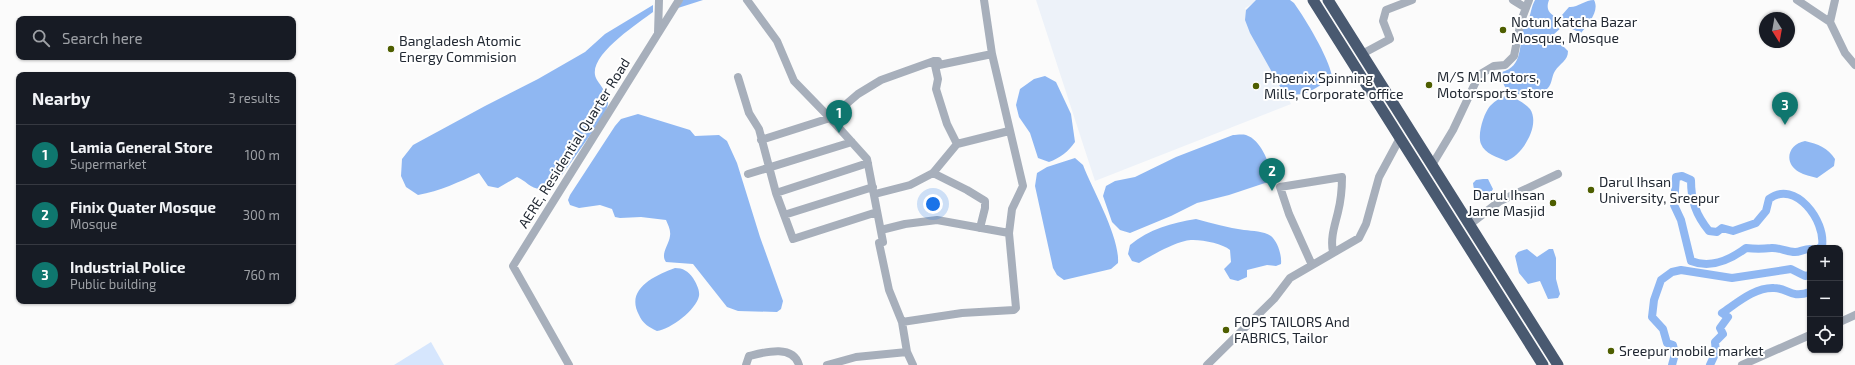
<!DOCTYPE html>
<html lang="en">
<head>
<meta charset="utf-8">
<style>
  body { margin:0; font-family:"Exo 2",sans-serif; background:#242831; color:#f1f3f6 }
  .controls { position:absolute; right:12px; bottom:12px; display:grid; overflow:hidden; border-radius:8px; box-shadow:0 1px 3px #0004 }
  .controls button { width:36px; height:36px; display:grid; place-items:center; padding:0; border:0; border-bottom:1px solid #363941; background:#171b24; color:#f1f3f6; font:20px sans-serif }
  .compass { position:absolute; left:1759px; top:12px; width:36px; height:36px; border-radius:50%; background:#171b24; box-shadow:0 1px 3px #0004; rotate:169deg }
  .you { position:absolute; left:933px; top:204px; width:14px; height:14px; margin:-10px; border:3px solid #fff; border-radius:50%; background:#1a73e8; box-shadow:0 0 0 6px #1a73e833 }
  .badge { display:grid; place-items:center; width:26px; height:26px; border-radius:50%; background:#0f766e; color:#fff; font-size:13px; font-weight:700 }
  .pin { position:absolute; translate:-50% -33px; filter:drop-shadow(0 1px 2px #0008) }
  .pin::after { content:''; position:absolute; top:21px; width:14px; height:12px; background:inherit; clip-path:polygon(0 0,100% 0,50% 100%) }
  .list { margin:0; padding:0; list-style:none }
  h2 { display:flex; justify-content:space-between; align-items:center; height:52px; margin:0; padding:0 16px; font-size:17px }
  h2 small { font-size:13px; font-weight:400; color:#9ea1a6 }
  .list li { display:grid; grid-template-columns:26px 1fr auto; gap:12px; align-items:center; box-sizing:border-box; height:60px; padding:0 16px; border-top:1px solid #363941 }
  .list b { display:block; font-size:15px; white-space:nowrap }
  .list p { margin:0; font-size:13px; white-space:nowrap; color:#9ea1a6 }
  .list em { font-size:13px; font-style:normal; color:#9ea1a6 }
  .icon { flex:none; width:22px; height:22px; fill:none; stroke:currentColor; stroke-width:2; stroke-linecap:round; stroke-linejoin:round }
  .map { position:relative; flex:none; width:1855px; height:365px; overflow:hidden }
  .search { position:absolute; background:#171b24; box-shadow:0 1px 3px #0004; left:16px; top:16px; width:280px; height:44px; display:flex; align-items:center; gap:10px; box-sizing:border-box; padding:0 14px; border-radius:8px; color:#9ea1a6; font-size:15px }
  .panel { position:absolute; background:#171b24; box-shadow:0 1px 3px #0004; left:16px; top:72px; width:280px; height:232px; border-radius:8px }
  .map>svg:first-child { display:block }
  .built { fill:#edf2f9 }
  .green { fill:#d6e6fd }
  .water { fill:#8fb7f2 }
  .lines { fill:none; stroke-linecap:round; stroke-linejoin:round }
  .canal { stroke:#8fb7f2; stroke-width:8 }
  .minor { stroke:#a7afbb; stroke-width:8 }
  .highway { stroke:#495970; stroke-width:11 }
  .poi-dot { fill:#4e5e00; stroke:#fff; stroke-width:1.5 }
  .labels { text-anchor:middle; stroke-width:4; stroke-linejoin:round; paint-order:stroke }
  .poi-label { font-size:14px; fill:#222933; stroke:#fff; text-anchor:start }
  .street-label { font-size:14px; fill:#222933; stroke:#fff }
</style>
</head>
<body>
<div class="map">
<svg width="1855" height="365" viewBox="0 0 1855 365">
  <rect width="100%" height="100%" fill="#fbfbfb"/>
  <!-- built -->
  <path class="built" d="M1036 0H1259L1245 8 1291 104 1095 181Z"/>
  <!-- green -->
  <path class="green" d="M431 342 444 365H394Z"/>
  <!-- water -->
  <path class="water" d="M683 0H703L678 8Z
    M1256 0H1290L1294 3C1306 20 1328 56 1332 76 1318 88 1299 102 1282 90L1250 33 1245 20 1246 10Z
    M1535 0H1549C1546 8 1548 13 1556 17L1562 15 1569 7C1577 8 1585 0 1594 0 1600 11 1588 24 1581 33L1570 28 1562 27 1553 35V41L1562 45 1568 51C1568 61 1560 63 1555 71 1552 75 1552 84 1548 88 1540 97 1516 97 1507 89 1503 86 1502 78 1502 72 1523 66 1519 46 1523 28 1524 25 1527 24 1528 21 1531 14 1531 7 1535 0Z
    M653 5V12C639 23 583 58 597 80 602 88 611 97 607 108 602 119 593 131 586 141 575 156 565 172 553 186 549 187 544 189 540 189 531 189 525 180 517 177L498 188 488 186 479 173C459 182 440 191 418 195L406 187 401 176 402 159 413 145 485 106 538 79 585 52 605 34Z
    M1045 76 1056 82 1071 114 1075 142C1068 152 1060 158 1049 162L1038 158 1030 133 1019 117 1016 105 1020 89 1034 79Z
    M1509 95C1516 99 1525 103 1530 109 1541 125 1522 156 1506 161 1497 157 1485 154 1481 144 1477 134 1484 113 1490 106 1496 100 1501 97 1509 95Z
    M638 114 690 130 695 136 719 135 727 141 737 163 760 237 783 301 781 309 777 312 738 311 727 307 693 264 666 262C660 254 669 245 670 236 671 230 668 225 666 220L641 217 620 218 615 217 612 209 600 205 579 208 570 205 568 200 570 195 615 126 621 119Z
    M1233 135C1236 135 1242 134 1246 135 1261 140 1269 162 1272 176L1268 182 1229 195 1197 203 1171 216 1130 233 1120 230 1112 222 1103 196 1106 186 1115 181 1135 177 1176 157Z
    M1805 141C1818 144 1828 148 1835 159L1834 166 1817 178C1811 176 1804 175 1799 172 1783 163 1788 144 1805 141Z
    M1075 158 1083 165C1093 191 1120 237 1118 263L1111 269 1064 280 1057 275 1053 268 1035 186 1037 173 1047 167Z
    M1483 179H1488L1493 189 1486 201C1477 198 1474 193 1473 183L1476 180Z
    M1196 219C1212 223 1228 228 1244 230 1253 231 1263 231 1271 236 1278 242 1282 256 1281 264L1276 266 1267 265 1247 270V277L1238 281 1230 279 1224 269 1231 262 1230 250C1221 243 1196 238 1185 241 1172 244 1150 256 1139 263L1132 261 1128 254 1130 245C1149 229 1172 223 1196 219Z
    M1527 249 1537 257 1549 249H1553L1556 258V279L1560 294 1558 298 1548 299 1540 281 1528 284 1519 273 1515 256 1518 252Z
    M675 268C683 268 688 271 693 278 696 283 700 290 699 296 696 310 671 329 657 331 650 328 642 323 639 315 625 289 654 276 675 268Z"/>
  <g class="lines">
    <!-- canal -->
    <path class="canal" d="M1810 249C1804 249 1800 252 1795 252 1787 252 1778 247 1771 248 1762 249 1755 249 1746 248 1730 260 1711 269 1691 261L1681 220 1674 205 1676 177 1682 176 1691 180C1691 201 1696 215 1709 231L1717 232 1722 228 1733 231 1756 223 1766 211 1769 199C1795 179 1826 221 1822 246L1819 248
      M1672 365 1675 354 1673 345 1667 343 1663 329 1652 317 1654 300 1661 280 1672 272 1681 270 1732 278 1791 269 1805 276 1810 275
      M1710 365 1716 352 1715 342 1723 334 1720 328 1728 317 1722 313C1737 303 1755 287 1774 288 1789 288 1790 299 1810 292"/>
    <!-- minor -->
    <path class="minor" d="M747 0 777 41 794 81 830 118 867 159 883 242 879 243 889 290 902 322 907 352 913 365
      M1513 0 1526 8
      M1797 0 1830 22
      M1835 0 1830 22 1845 53 1855 65
      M658 33 659 0
      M1362 54 1390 39 1383 21 1386 10 1412 0
      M934 61 938 79 936 89 947 124 957 144
      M738 77 749 113 759 129 776 193 793 239 877 212
      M761 140 830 118 858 94 881 80 934 61H938L939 65 992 54
      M1432 165 1453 130 1479 75 1494 66 1505 65 1514 56 1521 21 1529 0
      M933 173 967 190 985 201V208L980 228
      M748 174 852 142
      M776 193 868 163
      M875 194 910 185 933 173 957 144 1009 131
      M784 215 873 187
      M1469 225 1500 201 1558 174
      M881 230 905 224 937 220 1009 233
      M1312 265 1289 214 1280 187 1342 177C1342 189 1341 200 1338 212 1335 225 1330 238 1333 252
      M902 322 962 313 1014 310 1016 308 1009 233 1012 209 1023 186 992 54 984 0
      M1840 322 1855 315
      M569 365 513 266 679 0
      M746 365 749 356C765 352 793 344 799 365
      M827 365 856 357 907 352
      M1207 365 1274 299 1290 278 1359 238 1366 224 1379 177 1400 138
      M1742 365 1810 335"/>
    <!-- highway -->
    <path class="highway" d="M1313 0 1543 365
      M1328 0 1558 365"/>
  </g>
  <!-- markers -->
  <g class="poi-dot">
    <circle cx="1503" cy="30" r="4"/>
    <circle cx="391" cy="49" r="4"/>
    <circle cx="1429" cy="85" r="4"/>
    <circle cx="1256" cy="86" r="4"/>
    <circle cx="1591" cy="190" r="4"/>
    <circle cx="1553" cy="203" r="4"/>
    <circle cx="1226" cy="330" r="4"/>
    <circle cx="1611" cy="351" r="4"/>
  </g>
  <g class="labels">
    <!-- poi labels -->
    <g class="poi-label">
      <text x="1511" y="27">Notun Katcha Bazar<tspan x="1511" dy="16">Mosque, Mosque</tspan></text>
      <text x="399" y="46">Bangladesh Atomic<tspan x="399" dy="16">Energy Commision</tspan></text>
      <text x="1437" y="82">M/S M.I Motors,<tspan x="1437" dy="16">Motorsports store</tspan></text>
      <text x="1264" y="83">Phoenix Spinning<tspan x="1264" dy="16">Mills, Corporate office</tspan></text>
      <text x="1599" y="187">Darul Ihsan<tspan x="1599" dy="16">University, Sreepur</tspan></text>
      <text x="1545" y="200" text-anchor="end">Darul Ihsan<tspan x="1545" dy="16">Jame Masjid</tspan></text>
      <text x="1234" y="327">FOPS TAILORS And<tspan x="1234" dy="16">FABRICS, Tailor</tspan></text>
      <text x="1619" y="356">Sreepur mobile market</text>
    </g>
    <!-- street labels -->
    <g class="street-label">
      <text transform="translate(574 143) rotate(-58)" y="5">AERE, Residential Quarter Road</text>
    </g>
  </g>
</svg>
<div class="controls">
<button>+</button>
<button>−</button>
<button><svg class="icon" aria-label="locate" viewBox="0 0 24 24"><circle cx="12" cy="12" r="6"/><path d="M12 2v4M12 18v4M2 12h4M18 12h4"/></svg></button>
</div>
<svg class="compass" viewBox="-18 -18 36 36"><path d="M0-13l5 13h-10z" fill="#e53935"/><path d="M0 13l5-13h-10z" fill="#9ea1a6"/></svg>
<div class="you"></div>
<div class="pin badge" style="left:839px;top:133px">1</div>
<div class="pin badge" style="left:1272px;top:191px">2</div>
<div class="pin badge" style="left:1785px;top:125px">3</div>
<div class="search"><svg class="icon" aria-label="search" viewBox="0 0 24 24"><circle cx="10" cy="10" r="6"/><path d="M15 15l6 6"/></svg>Search here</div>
<section class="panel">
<h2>Nearby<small>3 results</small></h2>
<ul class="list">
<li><span class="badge">1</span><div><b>Lamia General Store</b><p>Supermarket</p></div><em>100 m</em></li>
<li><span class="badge">2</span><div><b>Finix Quater Mosque</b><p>Mosque</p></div><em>300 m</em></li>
<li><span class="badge">3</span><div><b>Industrial Police</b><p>Public building</p></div><em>760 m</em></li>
</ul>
</section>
</div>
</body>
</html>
